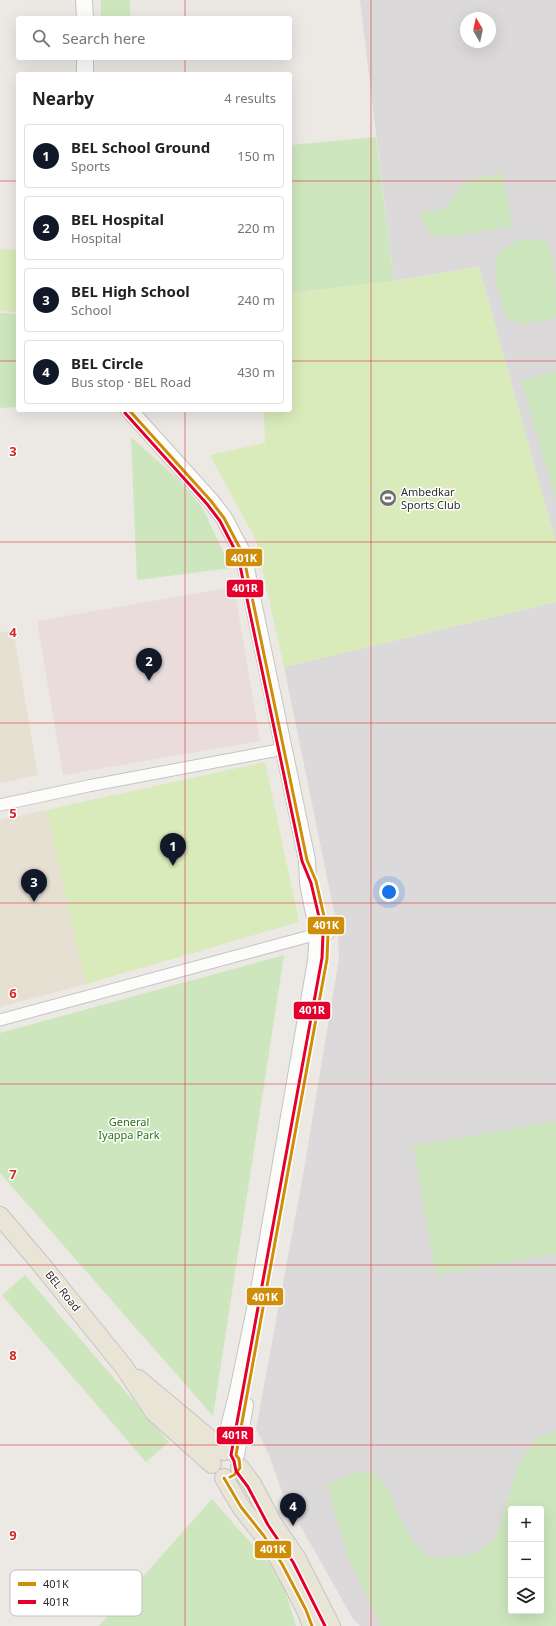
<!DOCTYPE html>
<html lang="en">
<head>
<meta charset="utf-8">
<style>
  body { margin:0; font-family:"Noto Sans",sans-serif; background:#f2f2f2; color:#222 }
  .controls { position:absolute; right:12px; bottom:12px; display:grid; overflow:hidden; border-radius:4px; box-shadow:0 4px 16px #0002 }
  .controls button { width:36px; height:36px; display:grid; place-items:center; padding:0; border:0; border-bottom:1px solid #e0e0e0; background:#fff; color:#222; font:20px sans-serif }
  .compass { position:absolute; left:460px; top:12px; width:36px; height:36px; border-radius:50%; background:#fff; box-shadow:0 4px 16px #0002; rotate:351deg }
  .you { position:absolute; left:389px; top:892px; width:14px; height:14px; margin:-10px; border:3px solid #fff; border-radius:50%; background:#1a73e8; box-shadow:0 0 0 6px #1a73e833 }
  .badge { display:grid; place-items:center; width:26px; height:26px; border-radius:50%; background:#111827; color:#fff; font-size:13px; font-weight:700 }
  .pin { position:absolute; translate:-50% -33px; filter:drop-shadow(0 1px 2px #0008) }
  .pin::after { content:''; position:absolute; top:21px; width:14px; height:12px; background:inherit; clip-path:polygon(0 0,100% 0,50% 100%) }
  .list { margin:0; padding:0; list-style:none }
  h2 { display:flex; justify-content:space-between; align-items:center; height:52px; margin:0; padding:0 16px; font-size:17px }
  h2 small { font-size:13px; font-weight:400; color:#767676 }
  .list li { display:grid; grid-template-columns:26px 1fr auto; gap:12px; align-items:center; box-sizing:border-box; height:64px; margin:0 8px 8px; padding:0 8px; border:1px solid #e0e0e0; border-radius:4px }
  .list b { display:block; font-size:15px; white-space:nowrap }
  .list p { margin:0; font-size:13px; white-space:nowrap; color:#767676 }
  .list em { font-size:13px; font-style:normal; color:#767676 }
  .icon { flex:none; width:22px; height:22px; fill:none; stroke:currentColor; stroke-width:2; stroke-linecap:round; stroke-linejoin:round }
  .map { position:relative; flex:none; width:556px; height:1626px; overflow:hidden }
  .search { position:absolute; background:#fff; box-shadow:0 4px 16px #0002; left:16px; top:16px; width:276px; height:44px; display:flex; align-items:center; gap:10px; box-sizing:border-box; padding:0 14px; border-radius:4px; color:#767676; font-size:15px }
  .panel { position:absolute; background:#fff; box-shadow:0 4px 16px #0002; left:16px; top:72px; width:276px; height:340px; border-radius:4px }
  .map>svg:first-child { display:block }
  .industrial { fill:#dcd9db; fill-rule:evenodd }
  .education { fill:#e6e0d3 }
  .medical { fill:#e9dcdb }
  .green { fill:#cee6be; fill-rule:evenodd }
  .pitch { fill:#d9eabb }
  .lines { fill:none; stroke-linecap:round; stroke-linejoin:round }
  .street-casing { stroke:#c5c4c5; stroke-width:13 }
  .secondary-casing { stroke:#c5c4c5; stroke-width:18 }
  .primary-casing { stroke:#c6c5c4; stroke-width:20 }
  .street { stroke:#fcfcfb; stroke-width:11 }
  .secondary { stroke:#fcfcfb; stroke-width:16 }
  .primary { stroke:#e8e4d6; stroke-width:18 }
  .bus-1-casing { stroke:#fff; stroke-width:6 }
  .bus-2-casing { stroke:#fff; stroke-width:6 }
  .bus-1 { stroke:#cf8e09; stroke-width:3 }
  .bus-2 { stroke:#e4002b; stroke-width:3 }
  .grid { fill:none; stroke:#d62828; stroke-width:1; stroke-opacity:0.55 }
  .labels { text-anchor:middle; stroke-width:3; stroke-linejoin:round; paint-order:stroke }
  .poi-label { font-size:11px; fill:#2e2e2e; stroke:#fff; text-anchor:start }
  .park-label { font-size:11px; fill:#2c6e1b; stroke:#fff }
  .street-label { font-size:11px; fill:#2e2e2e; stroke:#fff }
  .key { fill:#fff; stroke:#c0c0c0; stroke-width:1 }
  .key-label { font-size:11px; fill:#2e2e2e }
  .grid-label { font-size:13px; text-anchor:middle; font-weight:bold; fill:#d62828; stroke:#fff; stroke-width:3; stroke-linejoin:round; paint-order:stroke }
  .line-badge { stroke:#fff; stroke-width:1.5 }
  .badge-label { font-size:11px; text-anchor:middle; font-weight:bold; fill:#fff }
</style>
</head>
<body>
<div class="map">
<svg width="556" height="1626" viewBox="0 0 556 1626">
  <rect width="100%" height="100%" fill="#ece8e4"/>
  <!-- industrial -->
  <path class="industrial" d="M360 0H556V543L479 267 394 281ZM466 18H490V42H466Z
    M556 602V1626H360L353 1619 284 1497 269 1455 256 1429 304 1170 339 958 338 931 284 667ZM511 1509H541V1611H511Z"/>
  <!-- education -->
  <path class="education" d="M13 630 38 775 0 783V633Z
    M46 810 86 984 0 1007V820Z"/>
  <!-- medical -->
  <path class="medical" d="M234 587 260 741 63 775 37 621Z"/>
  <!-- green -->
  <path class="green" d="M101 0H130V18H101Z
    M376 137 394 281 290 293V145Z
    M502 173 513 226 450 237 430 234 419 212 440 210 446 206 466 181Z
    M525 239 546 240C556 256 556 295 556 316L551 320 522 324 506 318C498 286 479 250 525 239Z
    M0 313 18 314V407L0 408Z
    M556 371V500L521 380Z
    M131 437 176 477 202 507 231 568 137 580Z
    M284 955 213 1416 0 1173V1033Z
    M556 1121V1254L436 1275 413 1146Z
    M25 1275 169 1442 146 1462 2 1295Z
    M556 1431V1626H381L349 1560 327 1485 348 1475 373 1470 388 1488 399 1516 415 1543 425 1553 434 1558 472 1554 482 1549 496 1536 519 1463 536 1439ZM511 1509H541V1611H511Z
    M212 1499 272 1567 285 1590 296 1626H99Z"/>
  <!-- pitch -->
  <path class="pitch" d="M0 249 18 250V312L0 311Z
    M479 267 556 543V602L284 667 256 540 210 455 265 443 264 410H290V293L394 281Z
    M265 762 299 922 86 984 46 810Z"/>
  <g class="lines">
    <!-- street casing -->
    <g class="street-casing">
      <path id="street" d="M0 805 88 786 284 749
        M0 1020 310 936 328 934"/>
    </g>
    <!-- secondary casing -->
    <g class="secondary-casing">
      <path id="secondary" d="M84 0 85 18
        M85 58V74
        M129 410 211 501 224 518 243 554 307 860 308 883 318 934 316 961 259 1290 238 1391 227 1435 229 1451
        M236 1455 245 1405"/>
    </g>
    <!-- primary casing -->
    <g class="primary-casing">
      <path id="primary" d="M0 1216 40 1263 124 1367 154 1412 212 1464
        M138 1379 224 1451
        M240 1468 252 1484 272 1522 297 1559 331 1626
        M224 1478 241 1507 264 1536 282 1564 306 1610 312 1626"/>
    </g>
    <!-- street -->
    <use href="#street" class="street"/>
    <!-- secondary -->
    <use href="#secondary" class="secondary"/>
    <!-- primary -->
    <use href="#primary" class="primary"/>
    <!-- bus-1 casing -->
    <g class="bus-1-casing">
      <path id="bus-1" d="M129 410 211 501 224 518 243 554 307 860 316 881 328 934 327 959 236 1455 239 1459 240 1468 234 1475 230 1477
        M224 1478 241 1507 264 1536 282 1564 306 1610 312 1626"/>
    </g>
    <!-- bus-2 casing -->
    <g class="bus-2-casing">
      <path id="bus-2" d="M125 413 207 504 220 521 238 556 302 861 311 883 323 934 322 958 231 1455 234 1461 236 1471 248 1487 268 1525 293 1562 325 1626"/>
    </g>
    <!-- bus-1 -->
    <use href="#bus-1" class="bus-1"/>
    <!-- bus-2 -->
    <use href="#bus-2" class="bus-2"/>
  </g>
  <!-- grid -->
  <path class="grid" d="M185 0V18M371 0V1626M185 58V74M0 181H18M290 181H556M0 361H18M290 361H556M185 410V1626M0 542H556M0 723H556M0 903H556M0 1084H556M0 1265H556M0 1445H556"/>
  <!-- icons -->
  <defs>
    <g id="stadium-disc" transform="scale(0.9)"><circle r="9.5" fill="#706f6e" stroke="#fff"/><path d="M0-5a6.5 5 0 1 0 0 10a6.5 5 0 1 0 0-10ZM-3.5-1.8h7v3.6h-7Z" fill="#fff"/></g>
  </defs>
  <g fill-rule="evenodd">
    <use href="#stadium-disc" x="388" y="498"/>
  </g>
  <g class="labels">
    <!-- poi labels -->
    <g class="poi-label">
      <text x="401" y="496">Ambedkar<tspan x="401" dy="13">Sports Club</tspan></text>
    </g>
    <!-- park labels -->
    <g class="park-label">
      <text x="129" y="1126">General<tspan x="129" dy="13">Iyappa Park</tspan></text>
    </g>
    <!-- street labels -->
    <g class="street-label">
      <text transform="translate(63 1291) rotate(51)" y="4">BEL Road</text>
    </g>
  </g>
  <!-- legend -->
  <rect x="10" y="1570" width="132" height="46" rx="6" class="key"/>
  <rect x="18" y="1582" width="18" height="4" fill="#cf8e09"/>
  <rect x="18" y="1600" width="18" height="4" fill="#e4002b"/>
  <g class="key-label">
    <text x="43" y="1588">401K</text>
    <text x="43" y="1606">401R</text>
  </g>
  <g class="grid-label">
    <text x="13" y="456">3</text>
    <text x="13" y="637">4</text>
    <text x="13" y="818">5</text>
    <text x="13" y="998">6</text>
    <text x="13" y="1179">7</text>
    <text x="13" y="1360">8</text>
    <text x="13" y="1540">9</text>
  </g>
  <g class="line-badge">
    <rect x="225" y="548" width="38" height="19" rx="4" fill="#cf8e09"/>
    <rect x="226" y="579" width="38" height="19" rx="4" fill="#e4002b"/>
    <rect x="307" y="916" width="38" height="19" rx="4" fill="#cf8e09"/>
    <rect x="293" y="1001" width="38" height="19" rx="4" fill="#e4002b"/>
    <rect x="246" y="1287" width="38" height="19" rx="4" fill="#cf8e09"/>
    <rect x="216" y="1426" width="38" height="19" rx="4" fill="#e4002b"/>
    <rect x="254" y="1540" width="38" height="19" rx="4" fill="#cf8e09"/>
  </g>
  <g class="badge-label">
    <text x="244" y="562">401K</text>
    <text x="245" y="592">401R</text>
    <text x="326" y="929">401K</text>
    <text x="312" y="1014">401R</text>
    <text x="265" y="1301">401K</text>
    <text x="235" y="1439">401R</text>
    <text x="273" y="1553">401K</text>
  </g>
</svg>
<div class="controls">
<button>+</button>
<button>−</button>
<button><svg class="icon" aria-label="layers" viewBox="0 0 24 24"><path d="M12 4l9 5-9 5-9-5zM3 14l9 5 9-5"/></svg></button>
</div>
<svg class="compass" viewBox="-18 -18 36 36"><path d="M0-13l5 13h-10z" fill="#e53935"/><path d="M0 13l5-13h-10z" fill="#767676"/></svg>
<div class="you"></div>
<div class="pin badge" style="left:173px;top:866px">1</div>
<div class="pin badge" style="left:149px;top:681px">2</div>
<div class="pin badge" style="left:34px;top:902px">3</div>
<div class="pin badge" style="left:293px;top:1526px">4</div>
<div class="search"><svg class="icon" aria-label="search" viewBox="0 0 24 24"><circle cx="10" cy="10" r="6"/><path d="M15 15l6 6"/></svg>Search here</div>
<section class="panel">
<h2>Nearby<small>4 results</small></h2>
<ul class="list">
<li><span class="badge">1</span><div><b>BEL School Ground</b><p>Sports</p></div><em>150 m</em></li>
<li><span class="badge">2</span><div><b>BEL Hospital</b><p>Hospital</p></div><em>220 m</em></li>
<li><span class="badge">3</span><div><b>BEL High School</b><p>School</p></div><em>240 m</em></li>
<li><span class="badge">4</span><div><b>BEL Circle</b><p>Bus stop · BEL Road</p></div><em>430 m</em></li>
</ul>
</section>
</div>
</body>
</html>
